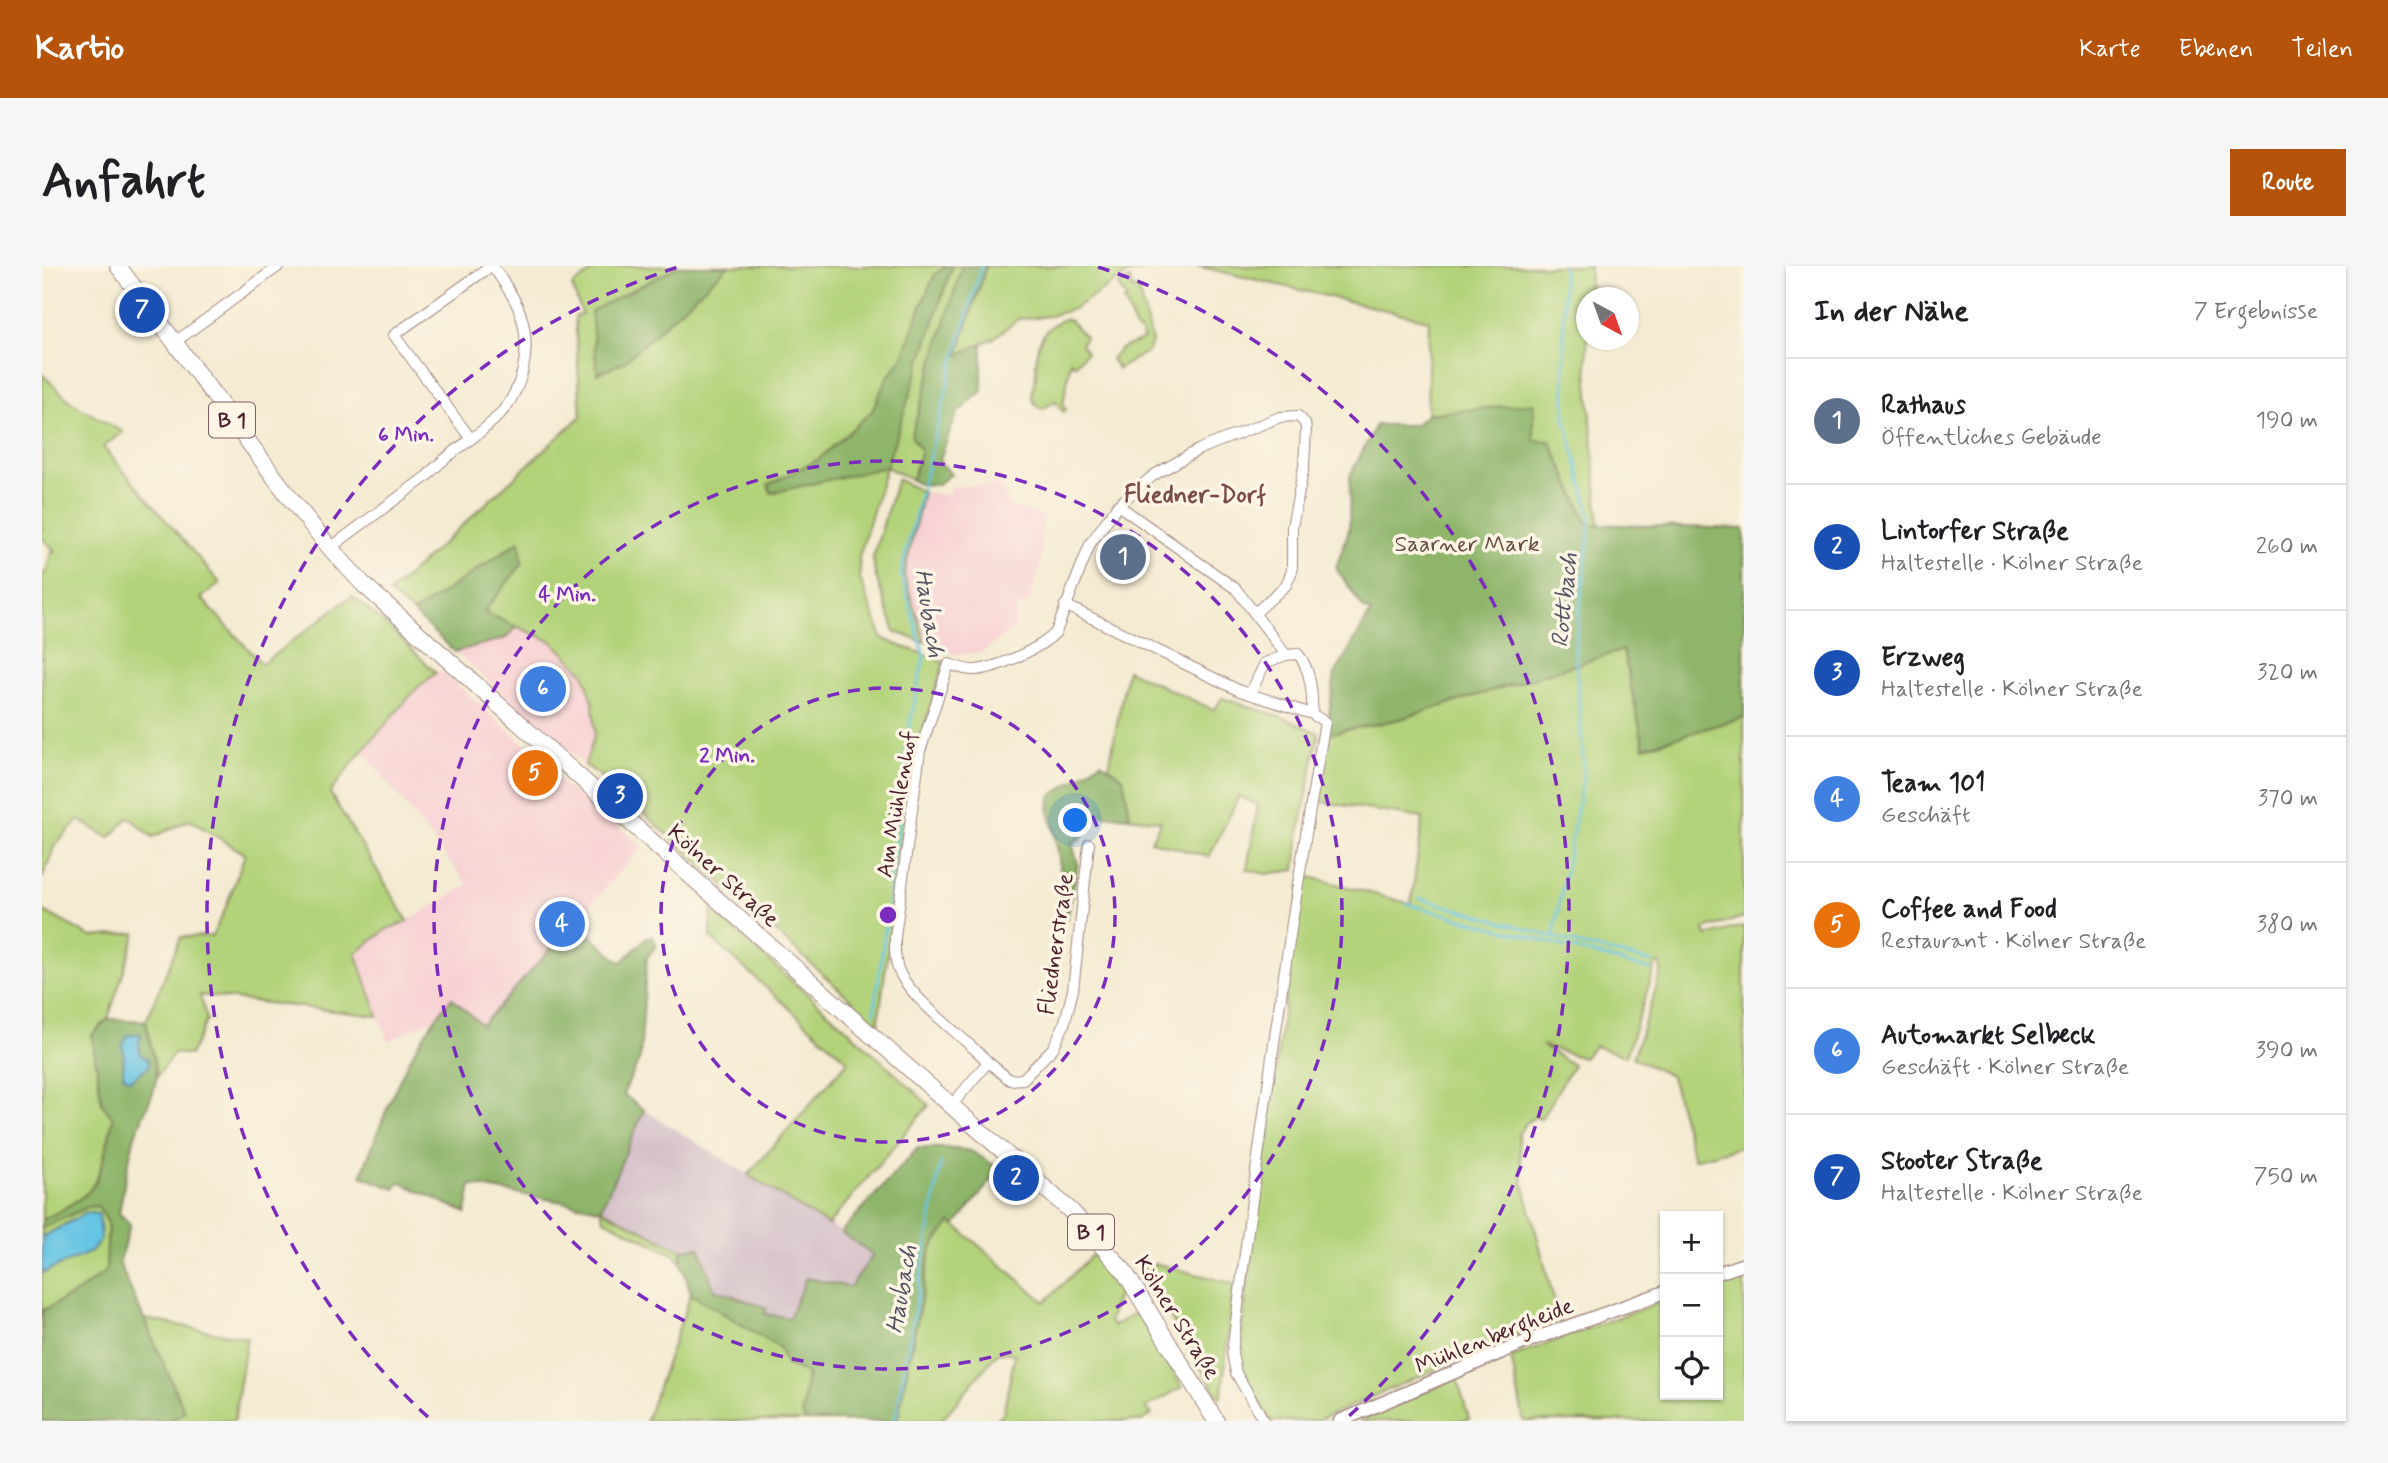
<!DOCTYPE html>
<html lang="de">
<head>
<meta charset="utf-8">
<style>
  body { margin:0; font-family:Mynerve,sans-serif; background:#f6f6f6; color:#202124 }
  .controls { position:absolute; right:21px; bottom:21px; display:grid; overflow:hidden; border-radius:0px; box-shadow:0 2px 5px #0004 }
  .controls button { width:63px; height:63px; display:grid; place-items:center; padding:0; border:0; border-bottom:2px solid #e0e0e0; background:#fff; color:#202124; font:35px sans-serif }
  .compass { position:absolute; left:1534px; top:21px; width:63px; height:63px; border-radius:50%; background:#fff; box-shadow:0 2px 5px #0004; rotate:139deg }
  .you { position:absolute; left:1034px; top:555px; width:24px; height:24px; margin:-18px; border:5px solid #fff; border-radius:50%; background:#1a73e8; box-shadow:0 0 0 10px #1a73e833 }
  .badge { display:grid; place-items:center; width:46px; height:46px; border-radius:50%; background:#b45309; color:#fff; font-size:23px; font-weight:700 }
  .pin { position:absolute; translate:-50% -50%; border:4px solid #fff; box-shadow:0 2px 7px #0006 }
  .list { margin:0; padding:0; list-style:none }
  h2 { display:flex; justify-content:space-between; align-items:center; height:91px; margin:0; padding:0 28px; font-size:30px }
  h2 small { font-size:23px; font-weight:400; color:#757577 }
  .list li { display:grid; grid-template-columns:46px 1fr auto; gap:21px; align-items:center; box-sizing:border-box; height:126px; padding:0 28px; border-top:2px solid #e0e0e0 }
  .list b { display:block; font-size:26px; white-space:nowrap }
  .list p { margin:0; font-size:23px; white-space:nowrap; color:#757577 }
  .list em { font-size:23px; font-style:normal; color:#757577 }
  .icon { flex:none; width:38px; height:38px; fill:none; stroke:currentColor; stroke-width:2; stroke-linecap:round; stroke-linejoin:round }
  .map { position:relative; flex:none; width:1702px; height:1155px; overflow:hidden; border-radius:0px }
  header { display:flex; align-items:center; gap:42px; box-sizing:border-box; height:98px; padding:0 35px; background:#b45309; color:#fff }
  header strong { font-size:33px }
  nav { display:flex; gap:38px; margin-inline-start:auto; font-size:24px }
  .intro { display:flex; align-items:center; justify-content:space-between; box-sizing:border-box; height:168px; padding:0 42px }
  h1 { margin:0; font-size:49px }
  .button { padding:18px 32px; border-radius:0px; background:#b45309; color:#fff; font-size:24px; font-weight:700 }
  main { display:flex; gap:42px; padding:0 42px }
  aside { flex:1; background:#fff; border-radius:0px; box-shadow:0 2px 5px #0004 }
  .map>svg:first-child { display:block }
  .built { fill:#f7cfd3 }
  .industrial { fill:#d2bdc7 }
  .green { fill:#b3d37a; stroke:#7e7952; stroke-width:2 }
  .forest { fill:#8eb56a; stroke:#6c6a4a; stroke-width:2 }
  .water { fill:#66c5e4; stroke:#587288; stroke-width:2 }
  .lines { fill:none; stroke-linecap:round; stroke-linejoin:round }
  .stream { stroke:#66c5e4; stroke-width:2.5 }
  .minor-casing { stroke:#9f857e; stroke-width:12 }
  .tertiary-casing { stroke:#9f857e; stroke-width:15 }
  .primary-casing { stroke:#9f857e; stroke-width:18 }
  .minor { stroke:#fff; stroke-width:10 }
  .tertiary { stroke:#fff; stroke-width:12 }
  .primary { stroke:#fff; stroke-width:16 }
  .ring { fill:none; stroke:#7b2cbf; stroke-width:3.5; stroke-dasharray:12 9 }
  .labels { text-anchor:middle; stroke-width:7; stroke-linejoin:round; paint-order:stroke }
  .shield { fill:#fcf5e5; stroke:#7f5f63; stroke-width:2 }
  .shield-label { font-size:21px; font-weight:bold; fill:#4a1f2b }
  .park-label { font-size:23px; fill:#644c3f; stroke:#fcf5e5 }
  .street-label { font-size:23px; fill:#4a1f2b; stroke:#fcf5e5 }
  .neighbourhood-label { font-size:24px; font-weight:bold; fill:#7b4c49; stroke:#fcf5e5 }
  .water-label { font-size:24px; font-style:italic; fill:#525162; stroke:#fcf5e5 }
  .centre { fill:#7b2cbf; stroke:#fcf5e5; stroke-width:3.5 }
  .ring-label { font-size:21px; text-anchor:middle; font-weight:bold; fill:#7b2cbf; stroke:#fcf5e5; stroke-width:7; stroke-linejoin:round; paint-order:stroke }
</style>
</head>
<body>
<header>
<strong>Kartio</strong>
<nav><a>Karte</a><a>Ebenen</a><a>Teilen</a></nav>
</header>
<div class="intro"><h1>Anfahrt</h1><a class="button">Route</a></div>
<main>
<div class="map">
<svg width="1702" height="1155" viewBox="0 0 1702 1155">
  <rect width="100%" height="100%" fill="#fcf5e5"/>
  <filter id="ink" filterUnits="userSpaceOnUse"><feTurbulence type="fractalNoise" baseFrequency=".0143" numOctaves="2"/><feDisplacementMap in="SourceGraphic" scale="14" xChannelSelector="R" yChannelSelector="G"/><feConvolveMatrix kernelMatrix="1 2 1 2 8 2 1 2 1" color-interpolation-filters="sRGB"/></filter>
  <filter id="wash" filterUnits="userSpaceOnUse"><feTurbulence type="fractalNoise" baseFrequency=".00686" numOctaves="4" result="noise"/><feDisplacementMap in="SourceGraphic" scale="28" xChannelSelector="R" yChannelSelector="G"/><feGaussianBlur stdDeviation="1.57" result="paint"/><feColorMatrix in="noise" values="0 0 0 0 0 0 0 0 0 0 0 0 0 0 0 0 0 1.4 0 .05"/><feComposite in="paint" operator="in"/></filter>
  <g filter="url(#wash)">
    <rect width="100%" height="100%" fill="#f4ebd2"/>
    <!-- built -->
    <path class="built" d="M960 219 967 240 1001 250 998 300 987 337 974 342 972 363 940 386 915 389 883 376 862 309 881 226 907 229V221Z
      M475 361 511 376 542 407 551 436 553 467 543 499 414 386 464 372Z
      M399 404 485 481 494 494 525 522 554 540 600 581 440 759 410 732 390 754 347 775 336 750 314 687 345 663 366 655 426 619 321 485 375 422Z"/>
    <!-- industrial -->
    <path class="industrial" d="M602 844 799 966 832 989 808 1021 764 1012 747 1052 723 1048 724 1042 671 1023 657 981 640 984 559 943Z"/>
    <!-- green -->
    <path class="green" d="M558 0H937L870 214 844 201 817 291 818 313 840 372C860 383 882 386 902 396L872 494 836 758 566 515 543 499 553 467 551 436 542 407 511 376 441 346 480 298 477 275 371 347 347 327 539 150 533 50 540 48 530 20Z
      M944 0H1148L1121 4 1119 1 1087 7 1031 43 1008 50 976 53 952 72 915 90Z
      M1155 0H1548L1547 31 1545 32V102L1557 258H1546L1508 175H1492V138L1385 148 1387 54Z
      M1088 13 1090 23 1096 22 1110 76 1106 85 1076 103 1069 93 1078 83 1102 73 1098 65H1095L1082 35 1085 32 1076 20Z
      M1023 53 1028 54 1043 71 1039 78 1045 86 1033 99 1029 95 1021 138 1024 144 1021 146 1013 135 1000 143C984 135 992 122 994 108 995 101 993 93 995 85 997 71 1008 57 1023 53Z
      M0 108 30 137 81 166 61 181 178 317 159 332 220 398 310 330 349 363 394 407 375 422 316 490 288 527 366 655 345 663 314 687 336 750 158 729 165 754 148 789 132 787 115 810 104 755 139 671 170 670 182 646 203 588 148 554 111 571 87 551 67 572 37 554 13 579 0 613V310L5 304 9 286 13 285 0 272Z
      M855 213 881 226 862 309 883 376 853 366 833 308 831 291Z
      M1581 384 1602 481 1702 451V651L1662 663 1664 670 1702 660V880L1652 893 1629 810 1591 792 1619 707 1618 697H1614L1584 790 1553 780 1541 792 1500 779 1531 799 1499 853 1495 850 1484 857 1476 868 1481 917 1518 1057H1502L1274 1155H1229L1200 1106 1196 1095 1221 896 1259 615 1265 610 1369 638 1381 552 1274 535 1284 468 1358 453Z
      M1085 404 1172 444 1180 432 1245 453 1277 467 1257 568 1253 604 1223 608 1205 603 1216 539 1197 530 1167 591 1109 575 1119 555 1088 551 1081 512 1067 501Z
      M0 644 49 671 94 667 66 753 50 769 60 838 71 852C68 869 58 913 47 925 37 935 13 948 0 954Z
      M669 644 805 763 887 839 786 959 706 909 806 795 669 672Z
      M56 940 66 957 64 1005 36 1026 0 1045V1007L49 985 44 947 0 971V962L46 941Z
      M559 943 640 984 639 996 631 988 562 953Z
      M909 956 1003 1036 1051 988 1078 1023 1067 1055 1071 1060 1095 1046 1140 1121 1104 1142 1110 1148 1100 1155H951L961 1148 973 1088 956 1086 899 1155H855L889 982Z
      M1116 998 1192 1018 1180 1129 1177 1131 1097 1000Z
      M1702 1005V1155H1482L1469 1091 1623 1034V1129H1676V1014Z
      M649 1028 738 1082 744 1099 765 1108 760 1149 765 1155H604Z
      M102 1053 205 1072 192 1155H127L143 1146Z
      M1415 1112 1427 1153 1419 1155H1317Z"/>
    <!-- forest -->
    <path class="forest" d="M637 0H686L582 96 555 108 549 45Z
      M905 0H910L844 201 729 227 726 219 777 193 830 145 845 112 861 91 879 40 893 8Z
      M920 0H944L915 89 940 78V125L915 147 897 195 909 208 895 219 877 218 870 214 879 184 869 170Z
      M1492 137V174L1508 175 1546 258 1702 263V451L1602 481 1581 384 1358 453 1284 468 1293 408 1329 346 1322 343 1294 302 1307 264 1308 210 1334 159H1373L1385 148Z
      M478 275 480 298 442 346 475 361 464 372 413 386 371 347Z
      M1059 496 1081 512 1088 551 1034 547 1041 570 1030 578 1036 597 1025 653 1016 586 1007 544 1009 530Z
      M533 656 579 697 605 671H610L615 679 605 691 598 792 581 828 602 844 559 943 429 919 424 947 358 916 353 923 319 910C344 845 363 785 410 732L440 759Z
      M66 753 104 755 115 810 111 827 93 869 83 912 77 947 88 958 77 997 143 1146 127 1155H0V1045L36 1026 64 1005 66 957 56 940 46 941 0 962V954C13 948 37 935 47 925 59 912 68 870 71 852L60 838 50 769Z
      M876 882H904L929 885 958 903 913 960 909 956 889 983 855 1155H765L760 1149 765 1108 744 1099 738 1082 649 1028 639 996 640 984 657 981 672 1023 725 1042 723 1048 747 1052 764 1012 808 1021 831 989 799 966Z"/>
    <!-- water -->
    <path class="water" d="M99 768 97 777 98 788 106 793 107 800 88 814 81 809 82 787 80 780 86 769Z
      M44 947 57 948 59 972 49 986 0 1007V971Z"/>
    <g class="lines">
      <!-- stream -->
      <path class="stream" d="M1377 632 1539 679 1610 696
        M1365 638 1609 704
        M1511 672 1542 506 1533 382 1549 252 1523 152 1521 0
        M832 747 858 549 865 472 882 390 859 307 911 97 940 0
        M853 1155 899 896"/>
    </g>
  </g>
  <g filter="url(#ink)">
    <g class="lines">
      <!-- minor casing -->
      <g class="minor-casing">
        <path id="minor" d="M133 76 237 0
          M429 173 352 69 449 0
          M1076 239 1194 323 1244 389 1256 388C1269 403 1271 430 1270 448
          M288 282 385 210C404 188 430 175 451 155 481 128 491 84 478 46 472 29 460 15 451 0
          M1023 339 1198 425 1270 448 1283 456C1246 665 1217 876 1190 1087L1194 1107 1222 1155
          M1208 428 1223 397 1244 389
          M946 796 968 814 981 813 1011 782 1022 759 1031 724 1047 578
          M909 840 946 796C923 772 867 732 856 703 852 692 853 682 853 671L878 485 907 398C916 401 925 405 934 404 955 402 1000 382 1014 366L1048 278 1076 239 1112 209 1158 183 1238 151 1256 150 1263 157 1264 163 1262 200 1250 261V305L1244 319 1213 347"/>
      </g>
      <!-- tertiary casing -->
      <g class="tertiary-casing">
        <path id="tertiary" d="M1676 1007 1702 998
          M1298 1155 1486 1075 1623 1026"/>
      </g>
      <!-- primary casing -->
      <g class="primary-casing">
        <path id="primary" d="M76 0 248 232 288 282 321 318 651 612 1030 946 1082 1005 1174 1155"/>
      </g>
      <!-- minor -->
      <use href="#minor" class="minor"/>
      <!-- tertiary -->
      <use href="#tertiary" class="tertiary"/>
      <!-- primary -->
      <use href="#primary" class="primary"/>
    </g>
  </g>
  <!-- distance rings -->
  <g class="ring">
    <circle cx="846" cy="649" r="227"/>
    <circle cx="846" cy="649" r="454"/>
    <path d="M386 1151A681 681 0 0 1 636 1M1056 1A681 681 0 0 1 1306 1151"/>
  </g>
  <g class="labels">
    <!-- shield labels -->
    <g class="shield">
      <rect x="167" y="136.5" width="46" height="35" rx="5"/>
      <rect x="1026" y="948.5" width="46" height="35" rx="5"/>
    </g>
    <g class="shield-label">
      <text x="190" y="161">B 1</text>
      <text x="1049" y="973">B 1</text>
    </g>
    <!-- park labels -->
    <g class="park-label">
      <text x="1425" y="285">Saarner Mark</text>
    </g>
    <!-- street labels -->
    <g class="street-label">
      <text transform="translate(854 538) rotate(-80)" y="8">Am Mühlenhof</text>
      <text transform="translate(682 609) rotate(42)" y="8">Kölner Straße</text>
      <text transform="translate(1013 678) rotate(-82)" y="8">Fliednerstraße</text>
      <text transform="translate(1136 1051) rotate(58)" y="8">Kölner Straße</text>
      <text transform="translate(1452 1069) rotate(-22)" y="8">Mühlenbergheide</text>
    </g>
    <!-- neighbourhood labels -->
    <g class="neighbourhood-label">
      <text x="1153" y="236">Fliedner-Dorf</text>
    </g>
    <!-- water labels -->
    <g class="water-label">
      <text transform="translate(1522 334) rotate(-84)" y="8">Rottbach</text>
      <text transform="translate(888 347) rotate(81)" y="8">Haubach</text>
      <text transform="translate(859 1023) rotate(-80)" y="8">Haubach</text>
    </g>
  </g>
  <circle cx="846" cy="649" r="10" class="centre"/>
  <g class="ring-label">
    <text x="364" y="175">6 Min.</text>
    <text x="525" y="335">4 Min.</text>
    <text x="685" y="496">2 Min.</text>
  </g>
</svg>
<div class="controls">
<button>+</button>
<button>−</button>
<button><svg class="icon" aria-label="locate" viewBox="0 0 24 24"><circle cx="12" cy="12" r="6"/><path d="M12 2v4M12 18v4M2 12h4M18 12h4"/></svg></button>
</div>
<svg class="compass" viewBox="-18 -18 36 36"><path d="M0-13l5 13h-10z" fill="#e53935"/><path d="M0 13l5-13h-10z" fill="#757577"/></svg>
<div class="you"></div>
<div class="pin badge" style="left:1081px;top:291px;background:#5c6f8a">1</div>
<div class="pin badge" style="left:974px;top:912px;background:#1a4fb4">2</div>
<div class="pin badge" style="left:578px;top:530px;background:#1a4fb4">3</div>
<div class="pin badge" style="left:520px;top:658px;background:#3f7fe0">4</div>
<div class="pin badge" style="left:493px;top:507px;background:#e8710a">5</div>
<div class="pin badge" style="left:501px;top:423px;background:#3f7fe0">6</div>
<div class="pin badge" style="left:100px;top:44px;background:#1a4fb4">7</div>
</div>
<aside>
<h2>In der Nähe<small>7 Ergebnisse</small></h2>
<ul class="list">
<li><span class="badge" style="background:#5c6f8a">1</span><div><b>Rathaus</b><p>Öffentliches Gebäude</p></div><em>190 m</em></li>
<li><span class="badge" style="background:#1a4fb4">2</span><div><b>Lintorfer Straße</b><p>Haltestelle · Kölner Straße</p></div><em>260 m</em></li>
<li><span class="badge" style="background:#1a4fb4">3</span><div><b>Erzweg</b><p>Haltestelle · Kölner Straße</p></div><em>320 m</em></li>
<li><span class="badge" style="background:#3f7fe0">4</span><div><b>Team 101</b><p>Geschäft</p></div><em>370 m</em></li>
<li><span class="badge" style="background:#e8710a">5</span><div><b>Coffee and Food</b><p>Restaurant · Kölner Straße</p></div><em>380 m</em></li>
<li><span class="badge" style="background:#3f7fe0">6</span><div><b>Automarkt Selbeck</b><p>Geschäft · Kölner Straße</p></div><em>390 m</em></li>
<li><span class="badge" style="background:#1a4fb4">7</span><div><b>Stooter Straße</b><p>Haltestelle · Kölner Straße</p></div><em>750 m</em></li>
</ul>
</aside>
</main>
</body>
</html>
